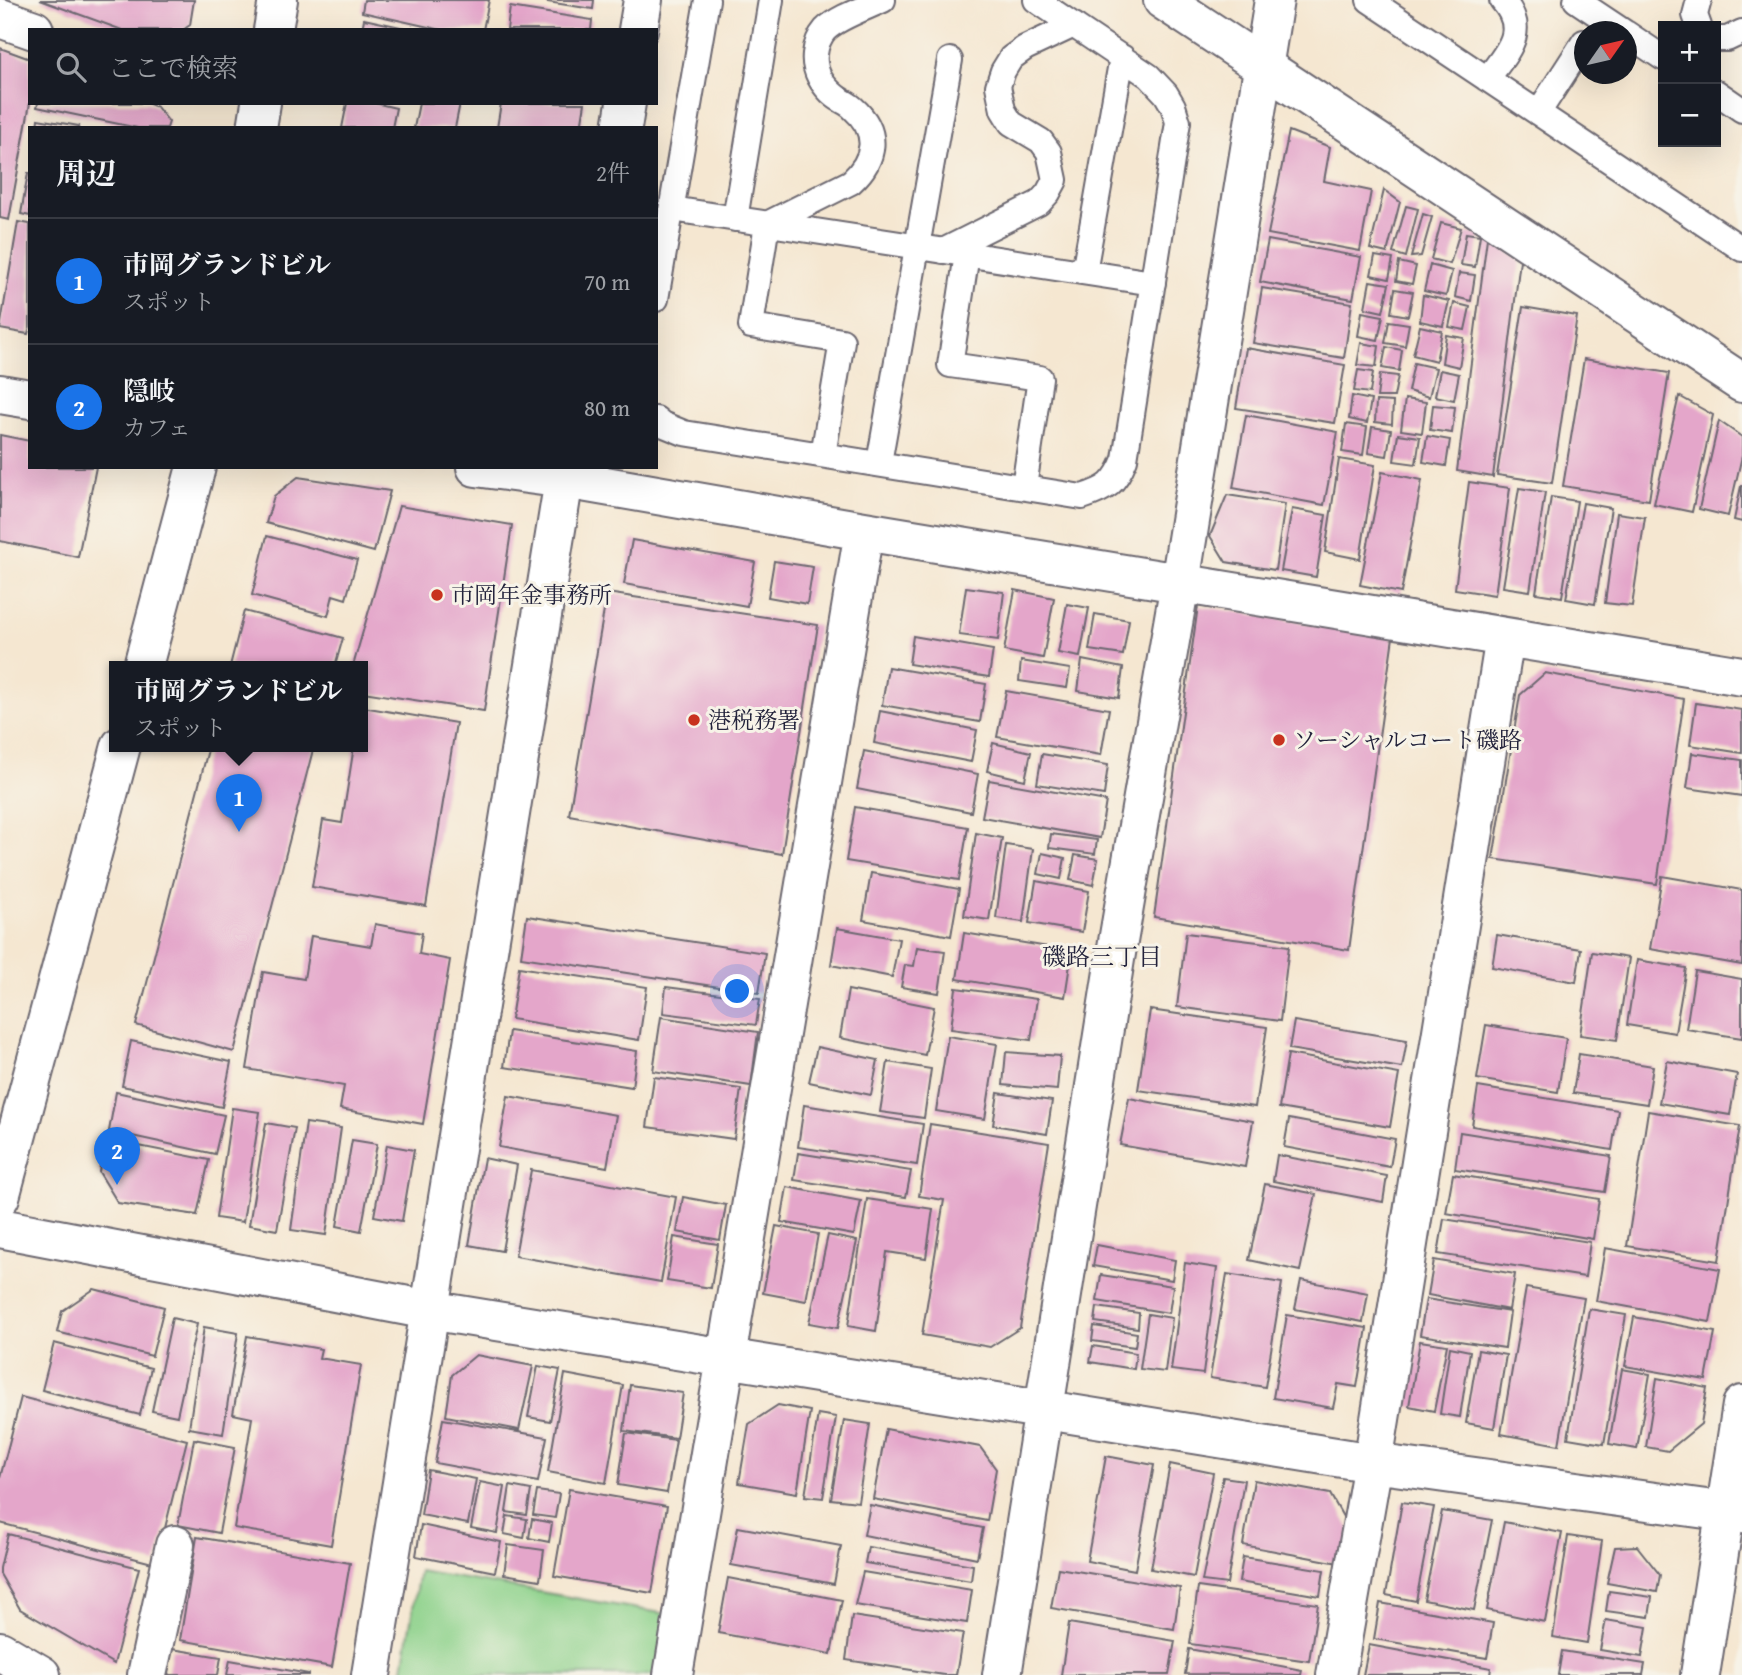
<!DOCTYPE html>
<html lang="ja">
<head>
<meta charset="utf-8">
<style>
  body { margin:0; font-family:"Gentium Book Plus","Noto Serif JP",serif; background:#242831; color:#f1f3f6 }
  .controls { position:absolute; right:21px; top:21px; display:grid; overflow:hidden; border-radius:0px; box-shadow:0 7px 28px #0002 }
  .controls button { width:63px; height:63px; display:grid; place-items:center; padding:0; border:0; border-bottom:2px solid #363941; background:#171b24; color:#f1f3f6; font:35px sans-serif }
  .compass { position:absolute; left:1574px; top:21px; width:63px; height:63px; border-radius:50%; background:#171b24; box-shadow:0 7px 28px #0002; rotate:56deg }
  .you { position:absolute; left:738px; top:992px; width:24px; height:24px; margin:-18px; border:5px solid #fff; border-radius:50%; background:#1a73e8; box-shadow:0 0 0 10px #1a73e833 }
  .badge { display:grid; place-items:center; width:46px; height:46px; border-radius:50%; background:#1a73e8; color:#fff; font-size:23px; font-weight:700 }
  .pin { position:absolute; translate:-50% -58px; filter:drop-shadow(0 2px 4px #0008) }
  .pin::after { content:''; position:absolute; top:37px; width:24px; height:21px; background:inherit; clip-path:polygon(0 0,100% 0,50% 100%) }
  .popup { position:absolute; left:109px; top:661px; width:259px; height:91px; box-sizing:border-box; display:grid; place-content:center; border-radius:0px; background:#171b24; filter:drop-shadow(0 2px 5px #0005); font-size:23px; white-space:nowrap; color:#9ea1a6 }
  .popup b { font-size:26px; color:#f1f3f6 }
  .popup::after { content:''; position:absolute; left:50%; top:100%; margin-left:-14px; border:14px solid transparent; border-top-color:#171b24 }
  .list { margin:0; padding:0; list-style:none }
  h2 { display:flex; justify-content:space-between; align-items:center; height:91px; margin:0; padding:0 28px; font-size:30px }
  h2 small { font-size:23px; font-weight:400; color:#9ea1a6 }
  .list li { display:grid; grid-template-columns:46px 1fr auto; gap:21px; align-items:center; box-sizing:border-box; height:126px; padding:0 28px; border-top:2px solid #363941 }
  .list b { display:block; font-size:26px; white-space:nowrap }
  .list p { margin:0; font-size:23px; white-space:nowrap; color:#9ea1a6 }
  .list em { font-size:23px; font-style:normal; color:#9ea1a6 }
  .icon { flex:none; width:38px; height:38px; fill:none; stroke:currentColor; stroke-width:2; stroke-linecap:round; stroke-linejoin:round }
  .map { position:relative; flex:none; width:1742px; height:1675px; overflow:hidden }
  .search { position:absolute; background:#171b24; box-shadow:0 7px 28px #0002; left:28px; top:28px; width:630px; height:77px; display:flex; align-items:center; gap:18px; box-sizing:border-box; padding:0 24px; border-radius:0px; color:#9ea1a6; font-size:26px }
  .panel { position:absolute; background:#171b24; box-shadow:0 7px 28px #0002; left:28px; top:126px; width:630px; height:343px; border-radius:0px }
  .map>svg:first-child { display:block }
  .green { fill:#8cd18a; stroke:#577a62; stroke-width:2 }
  .building { fill:#e4a6ca }
  .lines { fill:none; stroke-linecap:round; stroke-linejoin:round }
  .service-casing { stroke:#6c6770; stroke-width:28 }
  .minor-casing { stroke:#6c6770; stroke-width:42 }
  .tertiary-casing { stroke:#6c6770; stroke-width:42 }
  .service { stroke:#fff; stroke-width:24 }
  .minor { stroke:#fff; stroke-width:38 }
  .tertiary { stroke:#fff; stroke-width:38 }
  .poi-dot { fill:#c8321e; stroke:#f7f3e8; stroke-width:2.5 }
  .labels { text-anchor:middle; stroke-width:6; stroke-linejoin:round; paint-order:stroke }
  .poi-label { font-size:23px; fill:#22223b; stroke:#f7f3e8; text-anchor:start }
  .neighbourhood-label { font-size:24px; fill:#22223b; stroke:#f7f3e8 }
</style>
</head>
<body>
<div class="map">
<svg width="1742" height="1675" viewBox="0 0 1742 1675">
  <rect width="100%" height="100%" fill="#f7f3e8"/>
  <filter id="ink" filterUnits="userSpaceOnUse"><feTurbulence type="fractalNoise" baseFrequency=".0143" numOctaves="2"/><feDisplacementMap in="SourceGraphic" scale="14" xChannelSelector="R" yChannelSelector="G"/><feConvolveMatrix kernelMatrix="1 2 1 2 8 2 1 2 1" color-interpolation-filters="sRGB"/></filter>
  <filter id="wash" filterUnits="userSpaceOnUse"><feTurbulence type="fractalNoise" baseFrequency=".00686" numOctaves="4" result="noise"/><feDisplacementMap in="SourceGraphic" scale="28" xChannelSelector="R" yChannelSelector="G"/><feGaussianBlur stdDeviation="1.57" result="paint"/><feColorMatrix in="noise" values="0 0 0 0 0 0 0 0 0 0 0 0 0 0 0 0 0 1.4 0 .05"/><feComposite in="paint" operator="in"/></filter>
  <g filter="url(#wash)">
    <rect width="100%" height="100%" fill="#f5e7d1"/>
    <!-- green -->
    <path class="green" d="M419 1571 667 1614 656 1675H402Z"/>
    <g id="blocks">
      <!-- building -->
      <path class="building" d="M40 0H194L190 25 183 30H122Z
        M364 0H489L483 30H442L362 12Z
        M547 0H594L593 9 547 2Z
        M510 7 592 20 591 30H507Z
        M364 19 410 29V30H362Z
        M0 48 30 59V103L9 220 0 218Z
        M38 103H147L157 107 169 122 167 128H138L37 107Z
        M347 103H375L396 108 392 128H342Z
        M419 103H460L455 128H414Z
        M501 103H585L581 128H497Z
        M38 119 79 126 78 128H37Z
        M1289 131 1330 147 1324 181 1371 191 1360 251 1268 234Z
        M28 173H30V216L21 214Z
        M1384 190 1400 202 1387 253 1370 249Z
        M1406 206 1418 209 1406 257 1393 253Z
        M1423 214 1432 217 1421 256 1411 257Z
        M18 222 30 224V326L28 334 0 329Z
        M1441 223 1461 228 1450 264 1431 259Z
        M1466 233 1480 235 1475 267 1461 265Z
        M1487 238 1520 260 1493 477 1457 471Z
        M1268 240 1361 257 1353 299 1260 282Z
        M1375 256 1393 259 1389 279 1371 275Z
        M1399 262 1416 266 1412 284 1396 281Z
        M1430 265 1452 271 1446 296 1424 291Z
        M1459 273 1475 275 1471 301 1455 297Z
        M1370 281 1389 284 1383 312 1365 308Z
        M1262 288 1352 303 1344 358 1253 343Z
        M1395 289 1413 292 1408 316 1391 313Z
        M1423 295 1449 301 1443 326 1420 321Z
        M1454 303 1470 307 1465 330 1449 327Z
        M1523 307 1577 316 1552 483 1497 475Z
        M1362 312 1383 316 1378 340 1358 336Z
        M1389 321 1409 324 1405 346 1385 343Z
        M1420 326 1442 331 1436 361 1413 355Z
        M1446 335 1464 338 1459 367 1442 363Z
        M1361 343 1379 346 1376 367 1357 365Z
        M1386 347 1402 350 1399 371 1382 368Z
        M1246 348 1345 365 1335 423 1236 408Z
        M1584 359 1669 373 1649 500 1563 486Z
        M1414 363 1436 368 1429 397 1408 391Z
        M1358 370 1373 372 1370 393 1354 391Z
        M1440 370 1459 374 1454 400 1435 396Z
        M1380 374 1398 376 1394 397H1377Z
        M1352 396 1371 400 1367 423 1349 419Z
        M1679 396 1713 415 1692 512 1654 504Z
        M1405 399 1426 402 1422 433 1401 430Z
        M1376 401 1393 402 1392 424 1375 422Z
        M1433 405 1455 407 1452 433 1430 430Z
        M1246 415 1338 432 1324 505 1233 488Z
        M1719 421 1742 437V456L1728 516 1699 509Z
        M1346 424 1367 427 1363 455 1342 452Z
        M1372 427 1391 430 1387 456 1368 453Z
        M1398 434 1420 437 1416 464 1394 461Z
        M0 435 30 441V467H96L78 557 0 541Z
        M1427 436 1450 440 1446 466 1423 462Z
        M1339 459 1375 465 1360 559 1325 552Z
        M1382 472 1422 480 1401 593 1360 585Z
        M298 477 390 491 374 552 266 523 274 496Z
        M1469 482 1510 488 1495 595 1455 589Z
        M1741 486H1742V522L1734 520Z
        M1519 488 1545 492 1530 591 1503 587Z
        M1227 495 1285 504 1275 570 1226 562 1210 536Z
        M1551 497 1577 501 1562 597 1536 593Z
        M1583 503 1611 508 1595 604 1566 599Z
        M399 506 512 525 484 711 363 692V666H353Z
        M1292 509 1326 515 1316 577 1281 571Z
        M1617 513 1645 517 1632 606 1605 603Z
        M267 536 357 560 346 599 333 595 328 616 252 595Z
        M632 540 755 562 747 606 624 584Z
        M774 561 813 567 807 604 768 597Z
        M966 587 1004 592 998 640 959 635Z
        M1015 590 1054 598 1043 658 1004 651Z
        M607 593 818 625 782 854 569 815Z
        M1067 604 1089 608 1080 657 1058 653Z
        M1198 606 1393 637 1349 950 1154 917Z
        M244 611 343 638 335 666H230Z
        M1095 614 1129 620 1123 655 1089 650Z
        M913 636 993 650 989 677 909 664Z
        M1082 660 1123 668 1119 698 1078 691Z
        M1021 661 1070 669 1067 688 1019 681Z
        M888 667 986 684 980 722 882 705Z
        M1545 673 1684 699 1657 884 1493 859 1520 695Z
        M1006 691 1109 709 1101 755 997 737Z
        M1696 703 1742 710V753L1690 745Z
        M363 707 456 723 426 906 312 887 323 820 342 823 354 746H363Z
        M880 711 977 730 971 762 874 743Z
        M993 743 1031 752 1025 780 987 771Z
        M209 746H314L234 1052 136 1025Z
        M864 751 978 774 971 812 857 789Z
        M1692 753 1742 760V796L1687 788Z
        M1042 754 1108 765 1104 795 1037 784Z
        M989 780 1106 801 1100 838 982 817Z
        M855 807 968 827 959 880 846 861Z
        M976 833 1002 838 989 920 964 916Z
        M1051 834 1097 840 1095 854 1049 848Z
        M1006 845 1033 849 1023 922 996 918Z
        M1042 853 1065 858 1061 879 1038 874Z
        M1075 855 1098 859 1093 885 1070 880Z
        M871 873 959 889 951 936 863 920Z
        M1662 876 1742 890V965L1650 949Z
        M1036 881 1089 891 1082 932 1029 923Z
        M527 916 765 953 759 993 521 957Z
        M375 924 422 933 419 954 450 960 423 1124 340 1109 344 1086 247 1069 263 972 304 979 311 936 371 946Z
        M837 928 899 939 892 977 831 965Z
        M964 933 1072 951 1065 997 957 979Z
        M1186 933 1289 946 1280 1021 1177 1007Z
        M1497 935 1581 949 1576 982 1492 967Z
        M917 947 945 951 939 993 901 987 905 965 914 966Z
        M1592 952 1629 958 1617 1040 1580 1035Z
        M1637 960 1686 968 1675 1033 1627 1025Z
        M519 967 647 987 639 1040 511 1019Z
        M1695 971 1742 979V1038L1686 1029Z
        M666 987 760 999 756 1025 663 1013Z
        M956 988 1037 999 1031 1040 951 1029Z
        M848 990 934 1007 925 1055 840 1038Z
        M1150 1010 1267 1027 1255 1107 1138 1090Z
        M661 1017 758 1032 751 1086 653 1071Z
        M1294 1021 1407 1040 1402 1068 1289 1049Z
        M1486 1025 1566 1038 1558 1092 1477 1079Z
        M509 1031 637 1051 632 1087 504 1067Z
        M948 1036 997 1044 985 1119 936 1111Z
        M131 1041 231 1062 222 1107 122 1086Z
        M817 1047 878 1060 871 1095 809 1082Z
        M1006 1052 1060 1056 1057 1090 1003 1085Z
        M1288 1054 1399 1074 1390 1127 1279 1108Z
        M1579 1054 1653 1066 1647 1104 1573 1093Z
        M1667 1061 1737 1074 1730 1115 1659 1103Z
        M888 1062 931 1069 924 1118 880 1112Z
        M654 1077 741 1089 734 1139 647 1127Z
        M1478 1087 1618 1110 1612 1150 1472 1126Z
        M116 1092 224 1115 215 1154 109 1131Z
        M998 1093 1052 1101 1047 1134 993 1125Z
        M508 1096 616 1115 607 1167 499 1147Z
        M1129 1098 1253 1121 1245 1167 1120 1145Z
        M804 1105 923 1124 917 1165 798 1147Z
        M232 1108 260 1112 243 1222 216 1218Z
        M1648 1111 1740 1126 1719 1261 1627 1246Z
        M1289 1119 1395 1139 1390 1167 1284 1147Z
        M266 1123 295 1128 277 1230 249 1225Z
        M306 1123 341 1128 326 1235 291 1230Z
        M930 1124 1049 1143 1020 1328 990 1347 922 1335 944 1200 919 1196Z
        M1460 1132 1611 1156 1605 1192 1455 1169Z
        M104 1139 209 1160 197 1215 118 1203 99 1172Z
        M352 1140 377 1144 361 1231 337 1226Z
        M387 1145 414 1150 402 1221 374 1216Z
        M798 1153 911 1171 906 1197 794 1180Z
        M1277 1155 1387 1176 1383 1202 1273 1181Z
        M484 1158 517 1165 502 1251 469 1245Z
        M531 1170 676 1197 661 1282 515 1256Z
        M1453 1174 1599 1199 1593 1239 1446 1213Z
        M1265 1184 1316 1194 1300 1271 1249 1260Z
        M787 1187 861 1201 854 1235 781 1222Z
        M683 1197 726 1205 720 1240 677 1232Z
        M867 1199 933 1209 926 1258 887 1252 876 1331 848 1326Z
        M1444 1219 1590 1242 1585 1277 1438 1254Z
        M776 1226 818 1234 806 1301 763 1293Z
        M828 1235 857 1241 838 1328 809 1323Z
        M674 1237 718 1244 711 1288 667 1281Z
        M1097 1245 1175 1260 1172 1280 1093 1266Z
        M1605 1248 1720 1269 1710 1322 1596 1301Z
        M1434 1260 1515 1274 1509 1310 1428 1295Z
        M1185 1263 1217 1268 1203 1374 1171 1370Z
        M1227 1274 1282 1283 1265 1387 1210 1378Z
        M1101 1275 1173 1286 1169 1313 1097 1301Z
        M1301 1280 1368 1293 1363 1322 1295 1309Z
        M1526 1288 1584 1298 1559 1445 1501 1434Z
        M94 1289 164 1307 152 1356 57 1332 62 1311Z
        M1426 1299 1510 1312 1505 1348 1420 1335Z
        M1097 1307 1139 1313 1138 1328 1095 1322Z
        M1589 1309 1626 1315 1604 1444 1568 1438Z
        M1148 1314 1172 1318 1165 1372 1140 1369Z
        M1287 1315 1367 1328 1357 1387 1338 1384 1333 1408 1273 1398Z
        M1634 1317 1715 1332 1706 1380 1625 1366Z
        M172 1318 197 1324 177 1416 152 1411Z
        M1094 1326 1137 1333 1135 1347 1092 1341Z
        M204 1327 238 1333 223 1434 189 1428Z
        M247 1336 321 1349 319 1358 361 1365 331 1545 234 1528 252 1418 233 1414Z
        M1420 1341 1447 1345 1434 1411 1409 1406Z
        M54 1343 151 1368 140 1415 42 1390Z
        M1093 1346 1136 1353 1134 1369 1090 1362Z
        M1450 1347 1470 1351 1460 1417 1440 1414Z
        M1478 1350 1506 1355 1494 1428 1466 1423Z
        M476 1355 533 1366 519 1430 446 1416 452 1375Z
        M538 1366 560 1370 550 1421 528 1417Z
        M1622 1369 1650 1374 1637 1449 1609 1444Z
        M565 1374 623 1385 606 1483 548 1472Z
        M1657 1378 1707 1388 1701 1424 1668 1451 1646 1447Z
        M630 1385 683 1393 676 1438 624 1431Z
        M21 1397 187 1440 156 1564 0 1523V1478Z
        M778 1405 810 1411 797 1493 739 1483 749 1424Z
        M818 1414 836 1417 823 1498 805 1496Z
        M443 1419 547 1437 538 1482 435 1463Z
        M844 1420 870 1424 858 1502 831 1499Z
        M886 1429 980 1447 996 1469 987 1521 873 1499Z
        M626 1433 676 1440 667 1493 618 1485Z
        M194 1439 235 1447 219 1533 178 1525Z
        M1106 1456 1154 1465 1135 1570 1087 1561Z
        M1170 1464 1213 1473 1194 1577 1151 1569Z
        M428 1470 476 1479 468 1524 421 1515Z
        M1223 1477 1244 1480 1227 1584 1202 1581Z
        M1254 1480 1330 1494 1350 1529 1344 1564 1243 1545Z
        M480 1482 505 1487 497 1533 471 1528Z
        M510 1486 531 1490 527 1515 506 1512Z
        M569 1489 667 1506 652 1593 554 1576Z
        M537 1491 559 1494 555 1518 533 1515Z
        M1402 1502 1434 1507 1416 1601 1386 1595Z
        M870 1505 983 1528 977 1558 864 1535Z
        M1442 1511 1492 1520 1474 1610 1424 1600Z
        M507 1516 527 1519 524 1538 504 1534Z
        M532 1519 552 1523 549 1542 529 1538Z
        M1504 1522 1562 1533 1545 1622 1487 1610Z
        M421 1525 501 1542 495 1572 416 1556Z
        M738 1527 841 1546 834 1584 731 1565Z
        M8 1534 139 1568 114 1664 20 1609 0 1574V1568Z
        M1568 1536 1602 1541 1587 1643 1553 1637Z
        M197 1537 350 1563 332 1667 180 1640Z
        M508 1545 544 1550 540 1580 504 1574Z
        M1637 1546 1660 1575 1657 1592 1607 1583 1615 1547Z
        M868 1547 973 1565 971 1581 865 1563Z
        M1243 1557 1324 1570 1320 1596 1239 1582Z
        M1058 1568 1180 1588 1174 1629 1051 1608Z
        M863 1572 972 1590 967 1623 855 1605Z
        M728 1578 842 1600 831 1654 718 1633Z
        M1198 1587 1318 1604 1309 1661 1190 1644Z
        M1609 1591 1652 1597 1649 1617 1606 1611Z
        M1380 1603 1493 1623 1487 1658 1374 1639Z
        M852 1616 963 1633 956 1675H944L846 1660Z
        M1606 1620 1647 1627 1642 1657 1600 1650Z
        M1069 1623 1175 1641 1169 1675H1061Z
        M1369 1645 1491 1668 1490 1675H1363Z
        M172 1649 221 1657 218 1675H169L168 1672Z
        M1189 1649 1302 1670 1301 1675 1185 1674Z
        M1562 1651 1645 1664 1643 1675H1558Z
        M230 1660 309 1674V1675H227Z"/>
    </g>
  </g>
  <g filter="url(#ink)">
    <use href="#blocks" fill-opacity="0" stroke="#6c6770" stroke-width="2"/>
    <g class="lines">
      <!-- service casing -->
      <g class="service-casing">
        <path id="service" d="M1369 0 1742 249
          M1576 0 1624 32
          M1699 0 1695 15 1699 26
          M1626 33 1663 58
          M1716 39H1727L1742 32
          M1487 79C1506 53 1530 31 1502 0
          M1716 92 1742 110
          M1538 113 1584 42
          M672 209 1153 283
          M735 219 771 0
          M943 251 1039 203 1048 193 1055 180 1049 152 1041 141 1011 123 1003 110 998 86 1003 71 1011 58 1025 48 1074 25
          M967 254 950 365 1040 378 1024 487
          M1084 272 1122 57
          M656 299 707 0
          M656 419 662 424 684 433 1082 497C1107 489 1115 484 1125 459L1178 122 1173 106 1166 94 1149 76 1036 0
          M823 455 842 341 751 326 767 224 851 182C876 159 880 132 853 108 848 103 841 101 835 96 823 86 813 71 815 54 816 45 819 37 825 30 838 17 866 8 883 0
          M879 463 950 60"/>
      </g>
      <!-- minor casing -->
      <g class="minor-casing">
        <path id="minor" d="M1163 0 1742 383
          M0 18 34 30
          M638 30 643 0
          M622 128 626 103
          M0 394 30 399
          M476 467 565 479 864 531 1742 676
          M0 1228 429 1310 1373 1463 1742 1514
          M0 1651 41 1675
          M147 1675 175 1545
          M371 1675 566 467
          M673 1675 864 531
          M1002 1675 1115 959 1180 583 1274 0
          M1336 1675 1373 1463 1505 637"/>
      </g>
      <!-- tertiary casing -->
      <g class="tertiary-casing">
        <path id="tertiary" d="M273 30 278 0
          M257 128 261 103
          M143 666 196 467
          M0 1197 121 746
          M1700 1675 1742 1405"/>
      </g>
      <!-- service -->
      <use href="#service" class="service"/>
      <!-- minor -->
      <use href="#minor" class="minor"/>
      <!-- tertiary -->
      <use href="#tertiary" class="tertiary"/>
    </g>
  </g>
  <!-- markers -->
  <g class="poi-dot">
    <circle cx="437" cy="595" r="7"/>
    <circle cx="694" cy="720" r="7"/>
    <circle cx="1279" cy="740" r="7"/>
  </g>
  <g class="labels">
    <!-- poi labels -->
    <g class="poi-label">
      <text x="451" y="603">市岡年金事務所</text>
      <text x="708" y="728">港税務署</text>
      <text x="1293" y="748">ソーシャルコート磯路</text>
    </g>
    <!-- neighbourhood labels -->
    <g class="neighbourhood-label">
      <text x="1102" y="965">磯路三丁目</text>
    </g>
  </g>
</svg>
<div class="controls">
<button>+</button>
<button>−</button>
</div>
<svg class="compass" viewBox="-18 -18 36 36"><path d="M0-13l5 13h-10z" fill="#e53935"/><path d="M0 13l5-13h-10z" fill="#9ea1a6"/></svg>
<div class="you"></div>
<div class="pin badge" style="left:239px;top:832px">1</div>
<div class="popup"><b>市岡グランドビル</b>スポット</div>
<div class="pin badge" style="left:117px;top:1185px">2</div>
<div class="search"><svg class="icon" aria-label="search" viewBox="0 0 24 24"><circle cx="10" cy="10" r="6"/><path d="M15 15l6 6"/></svg>ここで検索</div>
<section class="panel">
<h2>周辺<small>2件</small></h2>
<ul class="list">
<li><span class="badge">1</span><div><b>市岡グランドビル</b><p>スポット</p></div><em>70 m</em></li>
<li><span class="badge">2</span><div><b>隠岐</b><p>カフェ</p></div><em>80 m</em></li>
</ul>
</section>
</div>
</body>
</html>
